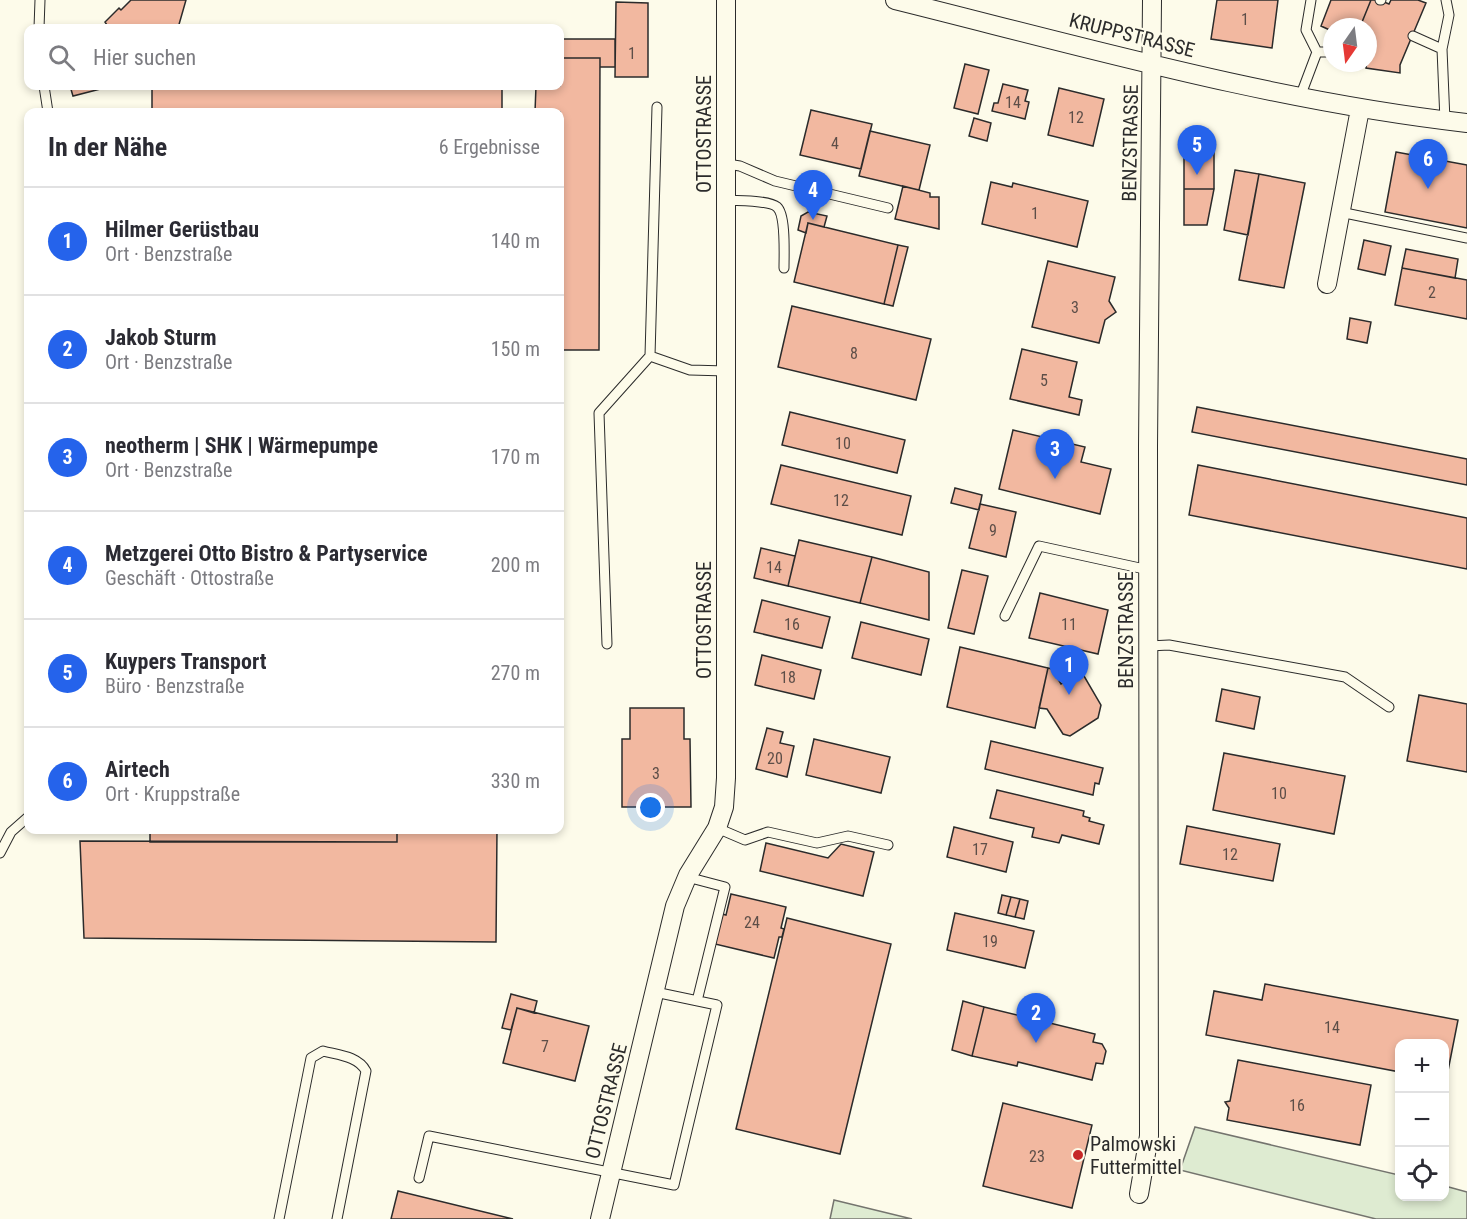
<!DOCTYPE html>
<html lang="de">
<head>
<meta charset="utf-8">
<style>
  body { margin:0; font-family:"Roboto Condensed",sans-serif; background:#f2f2f3; color:#2b2b33 }
  .controls { position:absolute; right:18px; bottom:18px; display:grid; overflow:hidden; border-radius:12px; box-shadow:0 3px 9px #0003 }
  .controls button { width:54px; height:54px; display:grid; place-items:center; padding:0; border:0; border-bottom:2px solid #e1e1e2; background:#fff; color:#2b2b33; font:30px sans-serif }
  .compass { position:absolute; left:1323px; top:18px; width:54px; height:54px; border-radius:50%; background:#fff; box-shadow:0 3px 9px #0003; rotate:194deg }
  .you { position:absolute; left:651px; top:808px; width:21px; height:21px; margin:-15px; border:4px solid #fff; border-radius:50%; background:#1a73e8; box-shadow:0 0 0 9px #1a73e833 }
  .badge { display:grid; place-items:center; width:39px; height:39px; border-radius:50%; background:#2563eb; color:#fff; font-size:20px; font-weight:700 }
  .pin { position:absolute; translate:-50% -50px; filter:drop-shadow(0 2px 3px #0008) }
  .pin::after { content:''; position:absolute; top:32px; width:21px; height:18px; background:inherit; clip-path:polygon(0 0,100% 0,50% 100%) }
  .list { margin:0; padding:0; list-style:none }
  h2 { display:flex; justify-content:space-between; align-items:center; height:78px; margin:0; padding:0 24px; font-size:26px }
  h2 small { font-size:20px; font-weight:400; color:#7c7c81 }
  .list li { display:grid; grid-template-columns:39px 1fr auto; gap:18px; align-items:center; box-sizing:border-box; height:108px; padding:0 24px; border-top:2px solid #e1e1e2 }
  .list b { display:block; font-size:22px; white-space:nowrap }
  .list p { margin:0; font-size:20px; white-space:nowrap; color:#7c7c81 }
  .list em { font-size:20px; font-style:normal; color:#7c7c81 }
  .icon { flex:none; width:33px; height:33px; fill:none; stroke:currentColor; stroke-width:2; stroke-linecap:round; stroke-linejoin:round }
  .map { position:relative; flex:none; width:1467px; height:1219px; overflow:hidden }
  .search { position:absolute; background:#fff; box-shadow:0 3px 9px #0003; left:24px; top:24px; width:540px; height:66px; display:flex; align-items:center; gap:15px; box-sizing:border-box; padding:0 21px; border-radius:12px; color:#7c7c81; font-size:22px }
  .panel { position:absolute; background:#fff; box-shadow:0 3px 9px #0003; left:24px; top:108px; width:540px; height:726px; border-radius:12px }
  .map>svg:first-child { display:block }
  .green { fill:#deebd1; stroke:#74746e; stroke-width:1.5 }
  .building { fill:#f2b8a0; stroke:#2b2b2b; stroke-width:1.5 }
  .lines { fill:none; stroke-linecap:round; stroke-linejoin:round }
  .lane-casing { stroke:#2b2b2b; stroke-width:11 }
  .street-casing { stroke:#2b2b2b; stroke-width:20 }
  .lane { stroke:#fdfbea; stroke-width:9 }
  .street { stroke:#fdfbea; stroke-width:18 }
  .poi-dot { fill:#c62828; stroke:#fdfbea; stroke-width:2 }
  .labels { text-anchor:middle; stroke-width:4.5; stroke-linejoin:round; paint-order:stroke }
  .number-label { font-size:16px; fill:#5d4e48 }
  .street-label { font-size:20px; fill:#2b2b2b; stroke:#fdfbea }
  .poi-label { font-size:20px; fill:#2b2b2b; stroke:#fdfbea; text-anchor:start }
</style>
</head>
<body>
<div class="map">
<svg width="1467" height="1219" viewBox="0 0 1467 1219">
  <rect width="100%" height="100%" fill="#fdfbea"/>
  <!-- green -->
  <path class="green" d="M1195 1127 1399 1175 1400 1196H1444L1445 1186 1467 1192V1219H1376L1180 1170Z
    M834 1200 912 1219H830Z"/>
  <!-- building -->
  <path class="building" d="M131 0H186L178 28H103L107 25 105 22 119 8 121 10Z
    M1217 0H1278L1272 48 1211 39Z
    M1331 0H1371L1360 27H1332V31L1321 26Z
    M1371 0H1379L1389 4 1391 0H1418L1426 3 1400 65V73L1366 68 1368 56 1375 39 1368 36V27H1360Z
    M616 2 648 3V77H615Z
    M560 39H615V67H600V58H560Z
    M560 58H600L599 350H560V112H535L536 86H560Z
    M965 64 989 70 978 114 954 108Z
    M1003 84 1028 90 1025 101 1029 102 1025 119 992 111 994 103H998Z
    M70 86H112L73 96Z
    M157 86H502V112H152V90Z
    M1059 88 1104 99 1093 146 1048 135Z
    M811 110 872 124 861 169 800 155Z
    M974 118 991 123 987 141 969 136Z
    M870 131 930 145 919 190 859 176Z
    M1184 143H1214V189H1184Z
    M1396 152 1467 165V228L1385 212Z
    M1235 170 1259 174 1248 235 1224 230Z
    M1259 174 1305 183 1284 288 1239 280Z
    M991 182 1012 187 1013 183 1088 201 1077 247 982 224Z
    M903 186 930 193V197H939V229L895 219Z
    M1184 189H1214L1207 225H1184Z
    M808 212 827 216 824 227 808 223 806 233 798 230 801 216Z
    M808 223 898 245 884 304 794 282Z
    M1364 240 1391 246 1385 275 1358 269Z
    M898 245 908 247 893 306 884 304Z
    M1406 249 1458 259 1455 278 1402 268Z
    M1048 261 1115 277 1109 301 1116 312 1105 320 1099 343 1032 327Z
    M1402 268 1467 280V319L1395 305Z
    M792 306 931 339 916 400 778 367Z
    M1350 318 1371 322 1367 343 1347 339Z
    M1022 349 1077 362 1069 397 1082 400 1079 415 1010 399Z
    M1197 407 1467 459V485L1192 432Z
    M790 412 905 440 897 473 782 445Z
    M1013 430 1085 447 1081 462 1111 469 1100 514 999 489Z
    M781 465 911 496 902 535 771 504Z
    M1198 465 1467 518V569L1189 515Z
    M955 488 982 495 979 510 951 503Z
    M980 504 1016 512 1006 557 969 548Z
    M799 540 872 557 860 603 788 586Z
    M761 548 795 556 788 586 754 578Z
    M872 557 929 572V620L860 603Z
    M962 570 988 576 974 634 948 628Z
    M1040 593 1108 610 1098 654 1029 638Z
    M762 600 830 617 822 648 754 632Z
    M861 622 929 639 921 675 852 658Z
    M960 647 1048 668 1035 728 947 707Z
    M762 655 821 670 814 699 755 685Z
    M1048 668 1052 669 1061 684 1077 675 1084 676 1101 705 1098 718 1070 736 1063 734 1047 709 1039 708Z
    M1222 689 1260 697 1254 729 1216 721Z
    M1419 695 1467 704V772L1407 761Z
    M630 708H684V739H690L691 807H622V739H630Z
    M767 728 783 732 780 743 794 746 787 777 756 769Z
    M814 739 890 757 881 793 806 775Z
    M991 741 1103 768 1099 784 1095 783 1093 795 985 769Z
    M1224 753 1345 776 1334 834 1213 810Z
    M997 790 1084 811 1083 816 1090 818 1089 821 1104 825 1099 844 1062 835 1059 843 1032 837 1034 828 990 818Z
    M1187 826 1280 844 1273 881 1180 864Z
    M954 827 1013 842 1006 872 947 857Z
    M150 830H397V842H150Z
    M397 830H497L496 942 84 938 80 841 397 842Z
    M766 843 828 858 841 844 874 852 863 896 760 871Z
    M731 894 786 907 781 928 784 929 782 937H779L774 958 715 944 722 914 726 915Z
    M1002 895 1011 897 1006 915 998 913Z
    M1011 897 1020 899 1015 917 1006 915Z
    M1020 899 1028 901 1024 919 1015 917Z
    M955 913 1034 931 1025 968 947 950Z
    M787 918 891 944 840 1154 736 1129Z
    M1265 984 1458 1020 1446 1081H1444V1044H1400V1072L1206 1035 1214 991 1262 1000Z
    M511 994 537 1001 534 1013 517 1008 511 1030 502 1028Z
    M963 1001 984 1007 972 1056 952 1050Z
    M984 1007 1095 1034 1093 1042 1102 1044 1106 1051 1103 1064 1096 1063 1092 1080 1018 1062 1017 1066 972 1056Z
    M517 1008 589 1026 575 1081 503 1063Z
    M1238 1060 1371 1085 1360 1145 1227 1120 1229 1108 1225 1102 1230 1101Z
    M1003 1103 1092 1125 1072 1208 983 1186Z
    M398 1191 513 1219H391Z"/>
  <g class="lines">
    <!-- lane casing -->
    <g class="lane-casing">
      <path id="lane" d="M1311 0 1306 30 1317 52
        M1380 0H1381
        M39 28 40 0
        M1413 36 1442 49 1445 121
        M1442 49 1449 15 1446 0
        M44 86 48 112
        M1300 97 1317 52H1332
        M657 107 650 356 690 370 726 371
        M727 164 740 166 775 181 888 208
        M726 200C738 201 769 200 777 207 786 215 784 255 784 268
        M1340 212 1467 238
        M1005 616 1039 546 1149 570
        M607 644 599 413 650 356
        M1149 646 1169 645 1345 677 1389 707
        M717 828 745 840 768 832 817 843 848 836 888 845
        M0 853 11 832 28 817
        M687 877 725 887 697 1001
        M419 1178 429 1136 674 1185 717 1005 655 992
        M279 1219 311 1058 323 1051C338 1055 358 1056 366 1071L337 1219"/>
    </g>
    <!-- street casing -->
    <g class="street-casing">
      <path id="street" d="M895 0C1084 47 1273 101 1467 123
        M1327 284 1360 109
        M1139 1194 1149 1136 1148 446 1152 0
        M600 1219 675 906 688 875 717 828 724 807 726 778V0"/>
    </g>
    <!-- lane -->
    <use href="#lane" class="lane"/>
    <!-- street -->
    <use href="#street" class="street"/>
  </g>
  <!-- markers -->
  <circle class="poi-dot" cx="1078" cy="1155" r="6"/>
  <g class="labels">
    <!-- number labels -->
    <g class="number-label">
      <text x="1245" y="25">1</text>
      <text x="632" y="59">1</text>
      <text x="1013" y="108">14</text>
      <text x="1076" y="123">12</text>
      <text x="835" y="149">4</text>
      <text x="1035" y="219">1</text>
      <text x="1432" y="298">2</text>
      <text x="1075" y="313">3</text>
      <text x="854" y="359">8</text>
      <text x="1044" y="386">5</text>
      <text x="843" y="449">10</text>
      <text x="841" y="506">12</text>
      <text x="993" y="536">9</text>
      <text x="774" y="573">14</text>
      <text x="792" y="630">16</text>
      <text x="1069" y="630">11</text>
      <text x="788" y="683">18</text>
      <text x="775" y="764">20</text>
      <text x="656" y="779">3</text>
      <text x="1279" y="799">10</text>
      <text x="980" y="855">17</text>
      <text x="1230" y="860">12</text>
      <text x="752" y="928">24</text>
      <text x="990" y="947">19</text>
      <text x="1332" y="1033">14</text>
      <text x="545" y="1052">7</text>
      <text x="1297" y="1111">16</text>
      <text x="1037" y="1162">23</text>
    </g>
    <!-- street labels -->
    <g class="street-label">
      <text transform="translate(1132 35) rotate(14)" y="7">KRUPPSTRASSE</text>
      <text transform="translate(704 134) rotate(-90)" y="7">OTTOSTRASSE</text>
      <text transform="translate(1130 143) rotate(-89)" y="7">BENZSTRASSE</text>
      <text transform="translate(704 620) rotate(-90)" y="7">OTTOSTRASSE</text>
      <text transform="translate(1126 630) rotate(-90)" y="7">BENZSTRASSE</text>
      <text transform="translate(606 1101) rotate(-76)" y="7">OTTOSTRASSE</text>
    </g>
    <!-- poi labels -->
    <g class="poi-label">
      <text x="1090" y="1151">Palmowski<tspan x="1090" dy="23">Futtermittel</tspan></text>
    </g>
  </g>
</svg>
<div class="controls">
<button>+</button>
<button>−</button>
<button><svg class="icon" aria-label="locate" viewBox="0 0 24 24"><circle cx="12" cy="12" r="6"/><path d="M12 2v4M12 18v4M2 12h4M18 12h4"/></svg></button>
</div>
<svg class="compass" viewBox="-18 -18 36 36"><path d="M0-13l5 13h-10z" fill="#e53935"/><path d="M0 13l5-13h-10z" fill="#7c7c81"/></svg>
<div class="you"></div>
<div class="pin badge" style="left:1069px;top:695px">1</div>
<div class="pin badge" style="left:1036px;top:1043px">2</div>
<div class="pin badge" style="left:1055px;top:479px">3</div>
<div class="pin badge" style="left:813px;top:220px">4</div>
<div class="pin badge" style="left:1197px;top:175px">5</div>
<div class="pin badge" style="left:1428px;top:189px">6</div>
<div class="search"><svg class="icon" aria-label="search" viewBox="0 0 24 24"><circle cx="10" cy="10" r="6"/><path d="M15 15l6 6"/></svg>Hier suchen</div>
<section class="panel">
<h2>In der Nähe<small>6 Ergebnisse</small></h2>
<ul class="list">
<li><span class="badge">1</span><div><b>Hilmer Gerüstbau</b><p>Ort · Benzstraße</p></div><em>140 m</em></li>
<li><span class="badge">2</span><div><b>Jakob Sturm</b><p>Ort · Benzstraße</p></div><em>150 m</em></li>
<li><span class="badge">3</span><div><b>neotherm | SHK | Wärmepumpe</b><p>Ort · Benzstraße</p></div><em>170 m</em></li>
<li><span class="badge">4</span><div><b>Metzgerei Otto Bistro &amp; Partyservice</b><p>Geschäft · Ottostraße</p></div><em>200 m</em></li>
<li><span class="badge">5</span><div><b>Kuypers Transport</b><p>Büro · Benzstraße</p></div><em>270 m</em></li>
<li><span class="badge">6</span><div><b>Airtech</b><p>Ort · Kruppstraße</p></div><em>330 m</em></li>
</ul>
</section>
</div>
</body>
</html>
